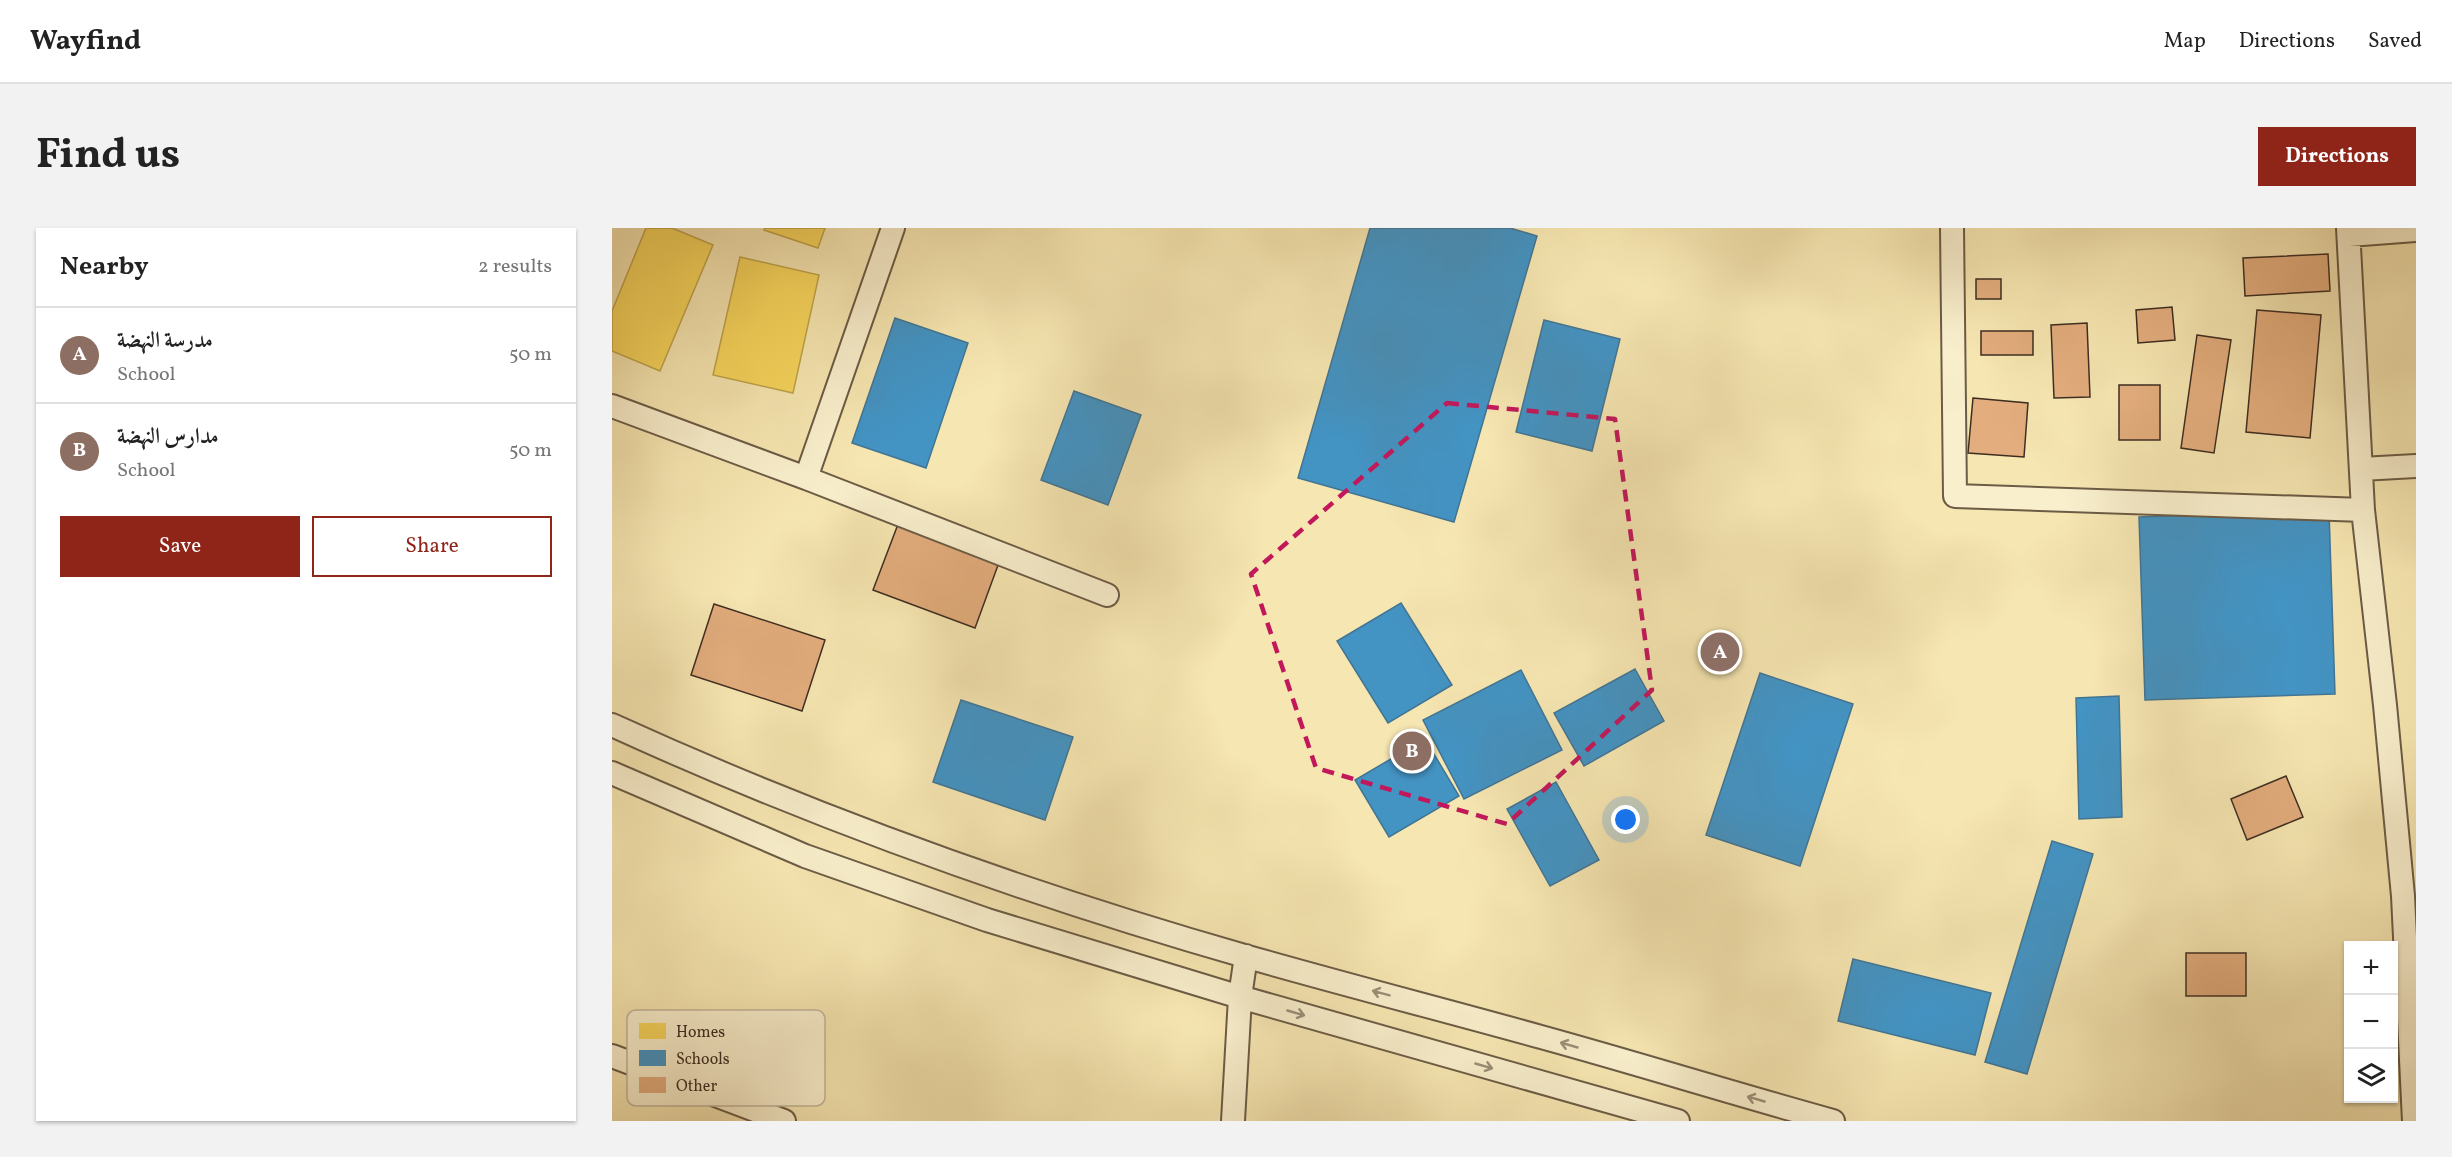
<!DOCTYPE html>
<html lang="en">
<head>
<meta charset="utf-8">
<style>
  body { margin:0; font-family:Vollkorn,Amiri,serif; background:#f2f2f2; color:#222 }
  .controls { position:absolute; right:18px; bottom:18px; display:grid; overflow:hidden; border-radius:0px; box-shadow:0 2px 4px #0004 }
  .controls button { width:54px; height:54px; display:grid; place-items:center; padding:0; border:0; border-bottom:2px solid #e0e0e0; background:#fff; color:#222; font:30px sans-serif }
  .you { position:absolute; left:1014px; top:592px; width:21px; height:21px; margin:-15px; border:4px solid #fff; border-radius:50%; background:#1a73e8; box-shadow:0 0 0 9px #1a73e833 }
  .badge { display:grid; place-items:center; width:39px; height:39px; border-radius:50%; background:#8f2418; color:#fff; font-size:20px; font-weight:700 }
  .pin { position:absolute; translate:-50% -50%; border:3px solid #fff; box-shadow:0 2px 6px #0006 }
  .list { margin:0; padding:0; list-style:none }
  h2 { display:flex; justify-content:space-between; align-items:center; height:78px; margin:0; padding:0 24px; font-size:26px }
  h2 small { font-size:20px; font-weight:400; color:#767676 }
  .list li { display:grid; grid-template-columns:39px 1fr auto; gap:18px; align-items:center; box-sizing:border-box; height:96px; padding:0 24px; border-top:2px solid #e0e0e0 }
  .list b { display:block; font-size:22px; white-space:nowrap }
  .list p { margin:0; font-size:20px; white-space:nowrap; color:#767676 }
  .list em { font-size:20px; font-style:normal; color:#767676 }
  .actions { display:flex; gap:12px; padding:18px 24px }
  .actions a { flex:1; padding:14px 0; border:2px solid #8f2418; border-radius:0px; text-align:center; font-size:21px; color:#8f2418 }
  .actions .main { background:#8f2418; color:#fff }
  .icon { flex:none; width:33px; height:33px; fill:none; stroke:currentColor; stroke-width:2; stroke-linecap:round; stroke-linejoin:round }
  .map { position:relative; flex:none; width:1804px; height:893px; overflow:hidden; border-radius:0px }
  header { display:flex; align-items:center; gap:36px; box-sizing:border-box; height:84px; padding:0 30px; background:#fff; border-bottom:2px solid #e0e0e0 }
  header strong { font-size:28px }
  nav { display:flex; gap:33px; margin-inline-start:auto; font-size:21px }
  .intro { display:flex; align-items:center; justify-content:space-between; box-sizing:border-box; height:144px; padding:0 36px }
  h1 { margin:0; font-size:42px }
  .button { padding:15px 27px; border-radius:0px; background:#8f2418; color:#fff; font-size:21px; font-weight:700 }
  main { display:flex; gap:36px; padding:0 36px }
  aside { flex:1; background:#fff; border-radius:0px; box-shadow:0 2px 4px #0004 }
  .map>svg:first-child { display:block }
  .homes { fill:#f6d55c; stroke:#bfa34b; stroke-width:1.5 }
  .schools { fill:#4393c3; stroke:#427593; stroke-width:1.5 }
  .building { fill:#e3ad7d; stroke:#3e2e22; stroke-width:1.5 }
  .lines { fill:none; stroke-linecap:round; stroke-linejoin:round }
  .street-casing { stroke:#6c5c46; stroke-width:26 }
  .street { stroke:#f9efcc; stroke-width:22 }
  .oneway { stroke:#9c8e77 }
  .marked { fill:none; stroke:#c2185b; stroke-width:4.5; stroke-dasharray:12 8; stroke-linejoin:round }
  .key { fill:#f9efcc; stroke:#c1b599; stroke-width:1.5 }
  .key-label { font-size:16px; fill:#3e2e22 }
</style>
</head>
<body>
<header>
<strong>Wayfind</strong>
<nav><a>Map</a><a>Directions</a><a>Saved</a></nav>
</header>
<div class="intro"><h1>Find us</h1><a class="button">Directions</a></div>
<main>
<aside>
<h2>Nearby<small>2 results</small></h2>
<ul class="list">
<li><span class="badge" style="background:#8d6e63">A</span><div><b>مدرسة النهضة</b><p>School</p></div><em>50 m</em></li>
<li><span class="badge" style="background:#8d6e63">B</span><div><b>مدارس النهضة</b><p>School</p></div><em>50 m</em></li>
</ul>
<div class="actions"><a class="main">Save</a><a>Share</a></div>
</aside>
<div class="map">
<svg width="1804" height="893" viewBox="0 0 1804 893">
  <rect width="100%" height="100%" fill="#f6e6b1"/>
  <filter id="stains"><feTurbulence type="fractalNoise" baseFrequency=".00333" numOctaves="4"/><feColorMatrix values="0 0 0 0 .2 0 0 0 0 .09 0 0 0 0 .02 0 0 0 .5 -.17"/></filter>
  <radialGradient id="worn" r=".72"><stop offset=".6" stop-color="#630" stop-opacity="0"/><stop offset="1" stop-color="#630" stop-opacity=".3"/></radialGradient>
  <!-- homes -->
  <path class="homes" d="M34 0H60L101 17 48 143 0 123V83Z
    M153 0H213L206 20 152 2Z
    M128 29 207 47 181 165 101 147Z"/>
  <!-- schools -->
  <path class="schools" d="M758 0H898L925 8 842 294 686 250Z
    M283 90 356 115 314 240 240 215Z
    M932 92 1008 111 980 223 904 204Z
    M462 163 529 187 496 277 429 252Z
    M1717 283 1723 466 1533 472 1527 289Z
    M789 375 840 457 776 495 725 413Z
    M1023 441 1052 493 972 538 942 485Z
    M909 442 950 522 852 571 811 492Z
    M1148 445 1241 476 1188 638 1094 607Z
    M1507 468 1510 589 1467 591 1464 470Z
    M349 472 461 509 433 592 321 554Z
    M813 511 847 568 777 609 743 552Z
    M944 554 987 632 938 658 895 581Z
    M1440 613 1481 626 1415 846 1373 834Z
    M1241 731 1379 765 1363 827 1226 793Z"/>
  <!-- building -->
  <path class="building" d="M1716 26 1718 63 1633 68 1631 30Z
    M1364 51H1389V71H1364Z
    M1560 79 1563 112 1526 115 1524 82Z
    M1645 82 1709 87 1698 210 1634 204Z
    M1475 95 1478 169 1442 170 1439 97Z
    M1369 103H1421V127H1369Z
    M1585 107 1619 112 1602 225 1569 220Z
    M1507 157H1548V212H1507Z
    M1361 170 1416 175 1412 229 1356 225Z
    M288 291 389 329 363 400 261 362Z
    M102 376 213 412 190 483 79 447Z
    M1674 548 1691 589 1635 612 1619 571Z
    M1574 725H1634V768H1574Z"/>
  <g class="lines">
    <!-- street casing -->
    <g class="street-casing">
      <path id="street" d="M281 0 194 250 495 367
        M1340 0 1343 268 1751 282
        M1736 0 1751 282 1773 477 1791 668 1802 893
        M1737 7 1804 2
        M0 178 194 250
        M1749 241 1804 238
        M0 497C206 591 419 667 636 729 734 757 832 782 929 809 1027 836 1123 866 1221 893
        M0 545 193 628 375 692 628 769 1066 893
        M0 828 172 893
        M621 893 628 769 634 728"/>
    </g>
    <!-- street -->
    <use href="#street" class="street"/>
  </g>
  <!-- one-way arrows -->
  <defs><path id="oneway-shaft" d="M-6 0H5M1.5-3L5.5 0L1.5 3" fill="none" stroke-width="1.6" stroke-linecap="round" stroke-linejoin="round" transform="scale(1.5)"/></defs>
  <g class="oneway">
    <use href="#oneway-shaft" transform="translate(769 765) rotate(-165)"/>
    <use href="#oneway-shaft" transform="translate(684 785) rotate(16)"/>
    <use href="#oneway-shaft" transform="translate(957 817) rotate(-164)"/>
    <use href="#oneway-shaft" transform="translate(872 838) rotate(16)"/>
    <use href="#oneway-shaft" transform="translate(1144 871) rotate(-164)"/>
  </g>
  <!-- marked area -->
  <path class="marked" d="M835 175 1003 191 1040 462 895 596 704 540 639 346Z"/>
  <!-- legend -->
  <rect x="15" y="782" width="198" height="96" rx="9" class="key"/>
  <rect x="27" y="795" width="27" height="16" fill="#f6d55c"/>
  <rect x="27" y="822" width="27" height="16" fill="#4393c3"/>
  <rect x="27" y="849" width="27" height="16" fill="#e3ad7d"/>
  <g class="key-label">
    <text x="64" y="809">Homes</text>
    <text x="64" y="836">Schools</text>
    <text x="64" y="863">Other</text>
  </g>
  <rect width="100%" height="100%" filter="url(#stains)"/>
  <rect width="100%" height="100%" fill="url(#worn)"/>
</svg>
<div class="controls">
<button>+</button>
<button>−</button>
<button><svg class="icon" aria-label="layers" viewBox="0 0 24 24"><path d="M12 4l9 5-9 5-9-5zM3 14l9 5 9-5"/></svg></button>
</div>
<div class="you"></div>
<div class="pin badge" style="left:1108px;top:424px;background:#8d6e63">A</div>
<div class="pin badge" style="left:800px;top:523px;background:#8d6e63">B</div>
</div>
</main>
</body>
</html>
